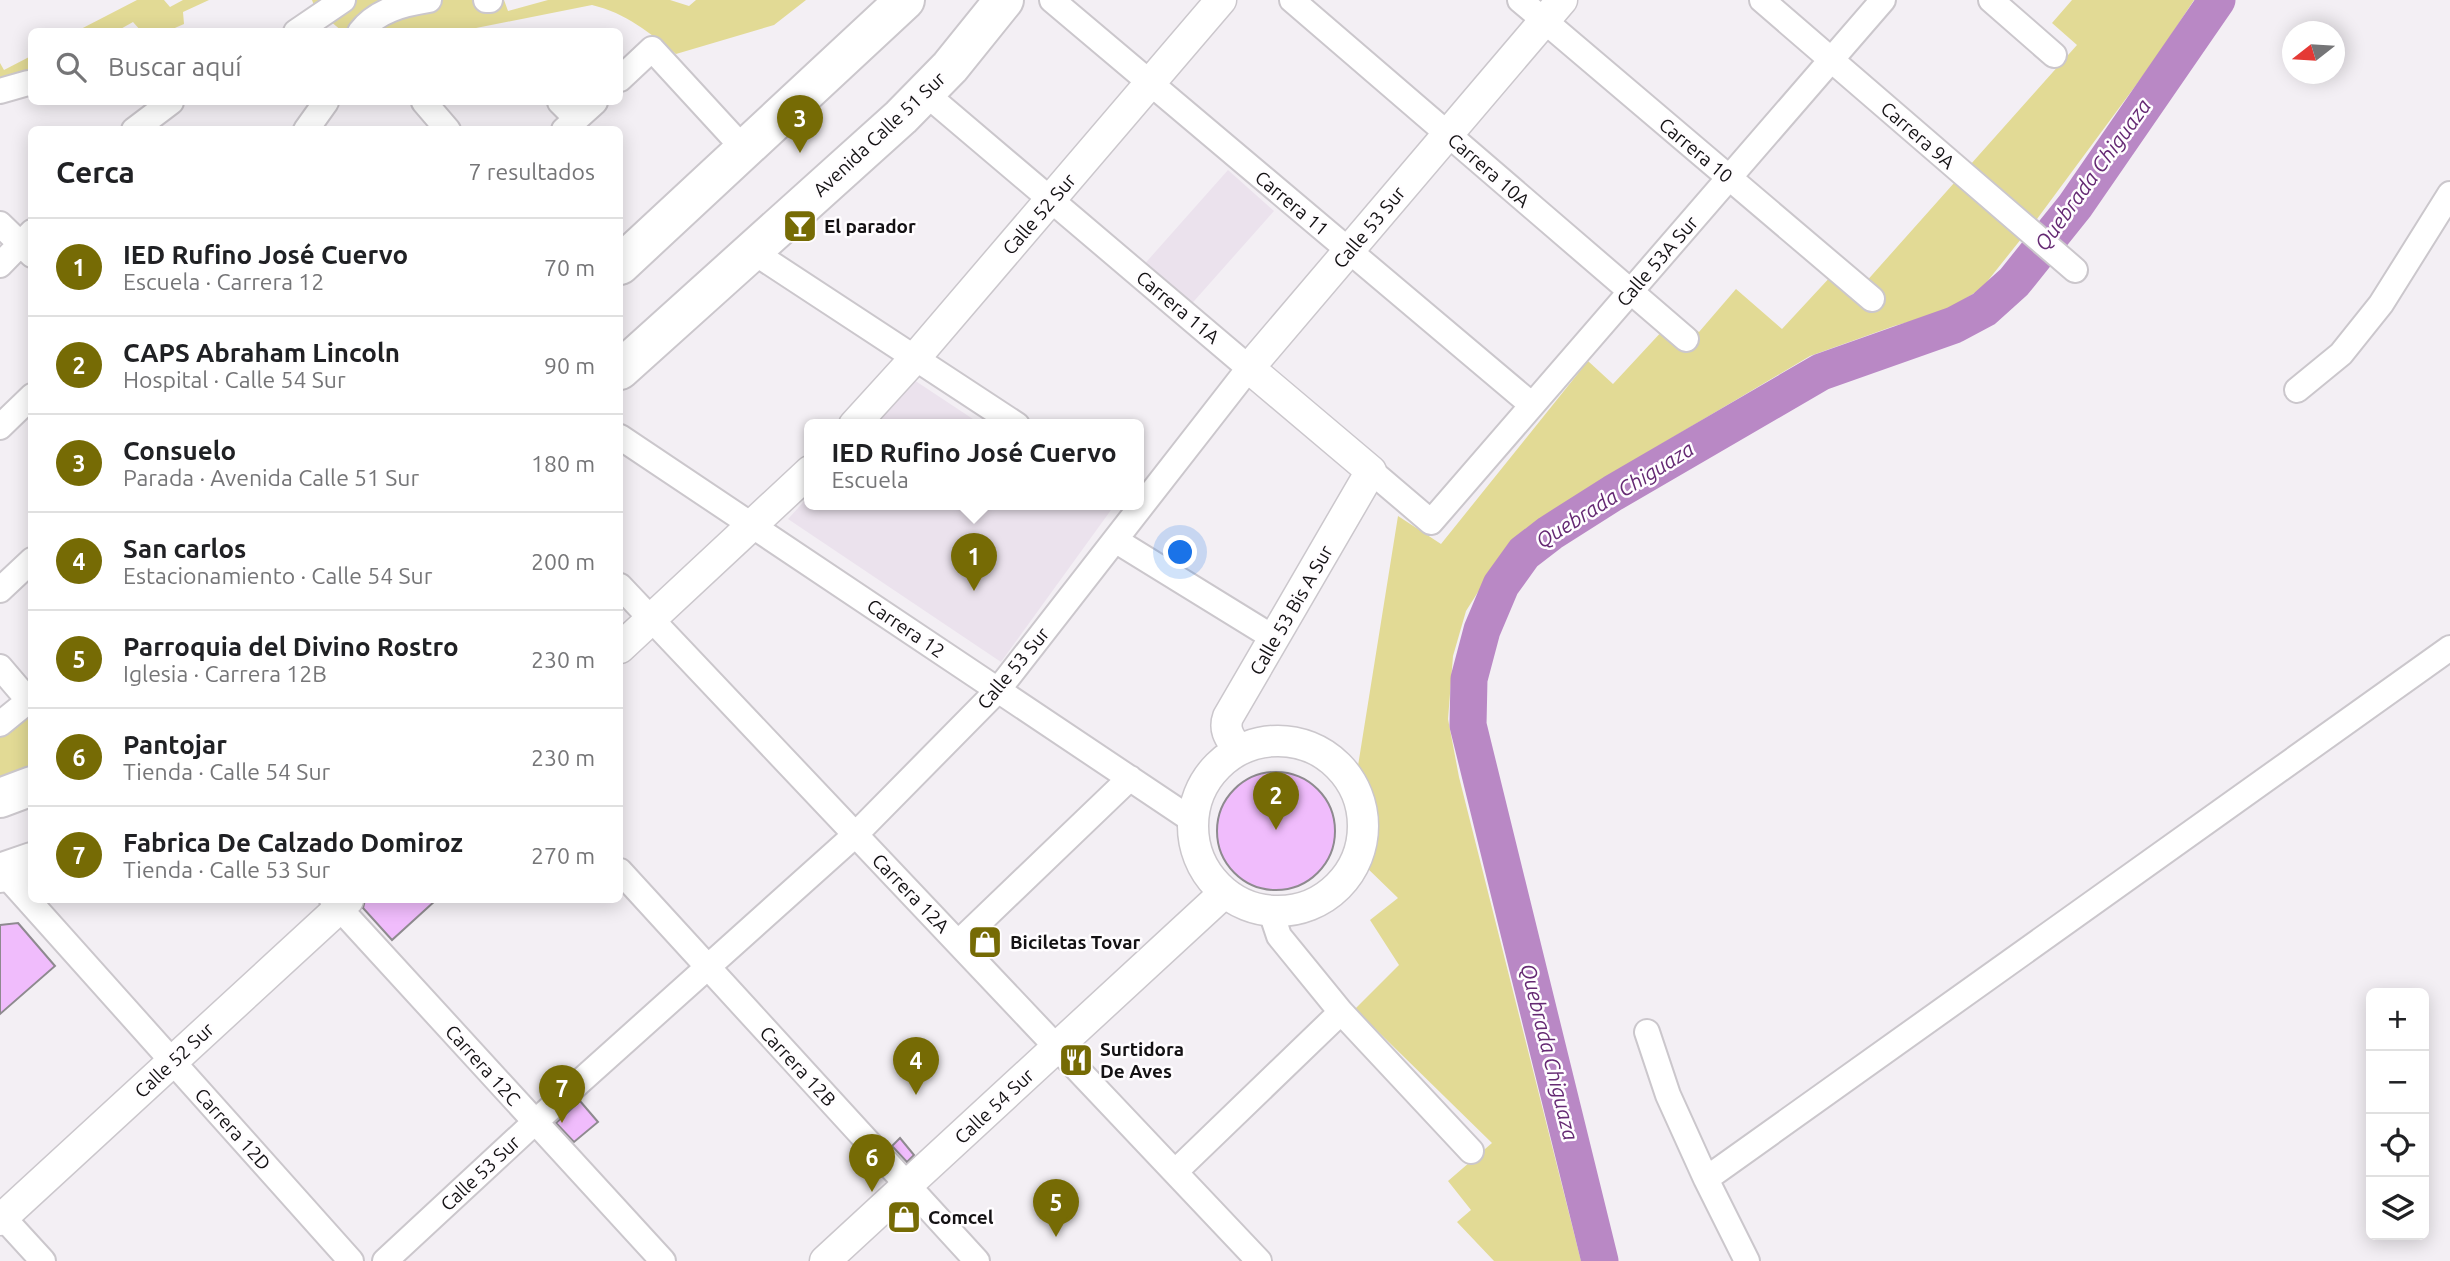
<!DOCTYPE html>
<html lang="es">
<head>
<meta charset="utf-8">
<style>
  body { margin:0; font-family:Ubuntu,sans-serif; background:#f2f2f2; color:#202124 }
  .controls { position:absolute; right:21px; bottom:21px; display:grid; overflow:hidden; border-radius:10px; box-shadow:0 4px 18px #0003 }
  .controls button { width:63px; height:63px; display:grid; place-items:center; padding:0; border:0; border-bottom:2px solid #e0e0e0; background:#fff; color:#202124; font:35px sans-serif }
  .compass { position:absolute; left:2282px; top:21px; width:63px; height:63px; border-radius:50%; background:#fff; box-shadow:0 4px 18px #0003; rotate:253deg }
  .you { position:absolute; left:1181px; top:553px; width:24px; height:24px; margin:-18px; border:5px solid #fff; border-radius:50%; background:#1a73e8; box-shadow:0 0 0 10px #1a73e833 }
  .badge { display:grid; place-items:center; width:46px; height:46px; border-radius:50%; background:#766b05; color:#fff; font-size:23px; font-weight:700 }
  .pin { position:absolute; translate:-50% -58px; filter:drop-shadow(0 2px 4px #0008) }
  .pin::after { content:''; position:absolute; top:37px; width:24px; height:21px; background:inherit; clip-path:polygon(0 0,100% 0,50% 100%) }
  .popup { position:absolute; left:804px; top:419px; width:340px; height:91px; box-sizing:border-box; display:grid; place-content:center; border-radius:10px; background:#fff; filter:drop-shadow(0 2px 5px #0005); font-size:23px; white-space:nowrap; color:#757577 }
  .popup b { font-size:26px; color:#202124 }
  .popup::after { content:''; position:absolute; left:50%; top:100%; margin-left:-14px; border:14px solid transparent; border-top-color:#fff }
  .list { margin:0; padding:0; list-style:none }
  h2 { display:flex; justify-content:space-between; align-items:center; height:91px; margin:0; padding:0 28px; font-size:30px }
  h2 small { font-size:23px; font-weight:400; color:#757577 }
  .list li { display:grid; grid-template-columns:46px 1fr auto; gap:21px; align-items:center; box-sizing:border-box; height:98px; padding:0 28px; border-top:2px solid #e0e0e0 }
  .list b { display:block; font-size:26px; white-space:nowrap }
  .list p { margin:0; font-size:23px; white-space:nowrap; color:#757577 }
  .list em { font-size:23px; font-style:normal; color:#757577 }
  .icon { flex:none; width:38px; height:38px; fill:none; stroke:currentColor; stroke-width:2; stroke-linecap:round; stroke-linejoin:round }
  .map { position:relative; flex:none; width:2450px; height:1261px; overflow:hidden }
  .search { position:absolute; background:#fff; box-shadow:0 4px 18px #0003; left:28px; top:28px; width:595px; height:77px; display:flex; align-items:center; gap:18px; box-sizing:border-box; padding:0 24px; border-radius:10px; color:#757577; font-size:26px }
  .panel { position:absolute; background:#fff; box-shadow:0 4px 18px #0003; left:28px; top:126px; width:595px; height:777px; border-radius:10px }
  .map>svg:first-child { display:block }
  .built { fill:#ebe2ed }
  .green { fill:#e2da95 }
  .lines { fill:none; stroke-linecap:round; stroke-linejoin:round }
  .river { stroke:#b988c5; stroke-width:37 }
  .building { fill:#f0bcfc; stroke:#8e8a8f; stroke-width:2 }
  .minor-casing { stroke:#cbc7cc; stroke-width:28 }
  .tertiary-casing { stroke:#cbc7cc; stroke-width:33 }
  .primary-casing { stroke:#cbc7cc; stroke-width:42 }
  .minor { stroke:#fff; stroke-width:24 }
  .tertiary { stroke:#fff; stroke-width:30 }
  .primary { stroke:#fff; stroke-width:38 }
  .labels { text-anchor:middle; stroke-width:5; stroke-linejoin:round; paint-order:stroke }
  .street-label { font-size:19px; fill:#141214; stroke:#fffdff }
  .poi-label { font-size:19px; font-weight:bold; fill:#141214; stroke:#fffdff; text-anchor:start }
  .water-label { font-size:21px; font-style:italic; fill:#652973; stroke:#fffdff }
</style>
</head>
<body>
<div class="map">
<svg width="2450" height="1261" viewBox="0 0 2450 1261">
  <rect width="100%" height="100%" fill="#f3eff4"/>
  <!-- built -->
  <path class="built" d="M1228 170 1274 211 1187 309 1141 268Z
    M914 380 982 425H874Z
    M809 496 810 505H1104L1111 510 1001 662 788 519Z"/>
  <!-- green -->
  <path class="green" d="M137 0H164L170 7 183 0H209L183 12 184 24 168 31H141L133 22 117 31H77Z
    M312 0H504L508 11 548 0H670L689 6 696 0H806L774 25 676 54C650 33 626 13 592 5L461 31 343 32 315 8Z
    M2072 0H2194L2156 58 2037 219 1982 288 1945 312 1894 326 1810 356 1589 487 1507 546 1466 611 1453 656 1448 719 1459 777 1581 1261H1494L1457 1222 1471 1210 1448 1181 1492 1143 1355 1009 1399 965 1370 920 1398 898 1363 864C1373 828 1374 806 1357 772L1398 516 1441 544 1588 361 1613 384 1677 315 1699 332 1736 289 1782 329 1833 274 1856 293 2077 45 2052 23Z
    M31 56V71L0 82V63L4 70Z
    M31 714V768L0 781V737Z"/>
  <g class="lines">
    <!-- river -->
    <path class="river" d="M1600 1261 1468 725 1469 679 1482 630 1501 585 1524 553 1550 533 1613 493 1821 372 1954 325 1984 309 2014 282 2075 206 2217 0"/>
  </g>
  <!-- building -->
  <path class="building" d="M1217 831a59 59 0 1 1 118 0a59 59 0 1 1-118 0Z
    M365 900H436L392 940 363 908Z
    M18 923 55 966 0 1014V925Z
    M580 1101 598 1122 574 1142 556 1123Z
    M900 1138 914 1155 907 1162 892 1146Z"/>
  <g class="lines">
    <!-- minor casing -->
    <g class="minor-casing">
      <path id="minor" d="M486 0H490
        M1052 0 1532 405
        M1292 0 1686 339
        M1520 0 1872 299
        M1762 0 2075 270
        M1991 0 2054 55
        M296 32 343 0
        M360 32C377 10 404 4 429 0
        M620 79 652 49 744 149
        M0 91 28 83
        M424 102 448 130
        M560 102 576 118
        M134 130 171 102
        M306 130 326 102
        M564 130 595 102
        M0 224 32 255
        M752 251 1017 425
        M0 265 32 232
        M2297 390 2341 354 2381 304 2450 194
        M0 427 32 396
        M620 437 1192 820
        M1371 471 1431 522 1883 0
        M1115 540 1274 638
        M620 586 1259 1261
        M0 590 32 560
        M0 667 29 701
        M0 724 32 698
        M620 871 977 1261
        M3 872 351 1261
        M332 900 663 1261
        M1271 912 1279 936 1341 1012 1471 1151
        M958 943 1130 778
        M1647 1032 1668 1095 1706 1179 1747 1261
        M1175 1172 1341 1012
        M1706 1179 2450 648
        M0 1214 43 1261
        M385 1261 535 1122 855 835 998 690 1249 368 925 93"/>
    </g>
    <!-- tertiary casing -->
    <g class="tertiary-casing">
      <path id="tertiary" d="M854 425 915 358 1221 0
        M620 648 810 471
        M1193 826a85 85 0 1 1 170 0a85 85 0 1 1-170 0Z
        M1238 750C1231 739 1223 731 1228 717L1371 471 1249 368 1562 0
        M0 1220 348 900
        M825 1261 1224 893"/>
    </g>
    <!-- primary casing -->
    <g class="primary-casing">
      <path id="primary" d="M620 265 905 0
        M620 370 901 117 950 67 1004 0
        M0 798 32 786
        M0 873 32 862"/>
    </g>
    <!-- minor -->
    <use href="#minor" class="minor"/>
    <!-- tertiary -->
    <use href="#tertiary" class="tertiary"/>
    <!-- primary -->
    <use href="#primary" class="primary"/>
  </g>
  <!-- icons -->
  <defs>
    <g id="bar-square" transform="scale(1.75)"><rect x="-9" y="-9" width="18" height="18" rx="4" fill="#766b05" stroke="#fffdff"/><path d="M-6-5H6L.8 .8V4.5H3.5V6h-7V4.5H-.8V.8Z" fill="#fff"/></g>
    <g id="shop-square" transform="scale(1.75)"><rect x="-9" y="-9" width="18" height="18" rx="4" fill="#766b05" stroke="#fffdff"/><path d="M-5-2.5h2.3a2.7 3.5 0 0 1 5.4 0H5L5.5 6h-11ZM-1.5-2.5h3a1.5 2.3 0 0 0-3 0Z" fill="#fff"/></g>
    <g id="restaurant-square" transform="scale(1.75)"><rect x="-9" y="-9" width="18" height="18" rx="4" fill="#766b05" stroke="#fffdff"/><path d="M-5-6h1v4h1v-4h1v4h1v-4h1v5L-1.5 .5V6h-2V.5L-5-1ZM5-6V6H3V1.5H1.5Q1.5-4 5-6Z" fill="#fff"/></g>
  </defs>
  <g fill-rule="evenodd">
    <use href="#bar-square" x="800" y="226"/>
    <use href="#shop-square" x="985" y="942"/>
    <use href="#restaurant-square" x="1076" y="1060"/>
    <use href="#shop-square" x="904" y="1217"/>
  </g>
  <g class="labels">
    <!-- street labels -->
    <g class="street-label">
      <text transform="translate(879 134) rotate(-43)" y="7">Avenida Calle 51 Sur</text>
      <text transform="translate(1918 135) rotate(41)" y="7">Carrera 9A</text>
      <text transform="translate(1696 150) rotate(40)" y="7">Carrera 10</text>
      <text transform="translate(1489 170) rotate(41)" y="7">Carrera 10A</text>
      <text transform="translate(1292 203) rotate(40)" y="7">Carrera 11</text>
      <text transform="translate(1039 214) rotate(-49)" y="7">Calle 52 Sur</text>
      <text transform="translate(1369 227) rotate(-50)" y="7">Calle 53 Sur</text>
      <text transform="translate(1657 261) rotate(-49)" y="7">Calle 53A Sur</text>
      <text transform="translate(1178 307) rotate(40)" y="7">Carrera 11A</text>
      <text transform="translate(1291 610) rotate(-60)" y="7">Calle 53 Bis A Sur</text>
      <text transform="translate(906 628) rotate(34)" y="7">Carrera 12</text>
      <text transform="translate(1013 668) rotate(-50)" y="7">Calle 53 Sur</text>
      <text transform="translate(911 893) rotate(46)" y="7">Carrera 12A</text>
      <text transform="translate(174 1060) rotate(-43)" y="7">Calle 52 Sur</text>
      <text transform="translate(483 1065) rotate(48)" y="7">Carrera 12C</text>
      <text transform="translate(798 1066) rotate(47)" y="7">Carrera 12B</text>
      <text transform="translate(994 1106) rotate(-43)" y="7">Calle 54 Sur</text>
      <text transform="translate(233 1129) rotate(48)" y="7">Carrera 12D</text>
      <text transform="translate(480 1173) rotate(-43)" y="7">Calle 53 Sur</text>
    </g>
    <!-- poi labels -->
    <g class="poi-label">
      <text x="824" y="233">El parador</text>
      <text x="1010" y="949">Biciletas Tovar</text>
      <text x="1100" y="1056">Surtidora<tspan x="1100" dy="22">De Aves</tspan></text>
      <text x="928" y="1224">Comcel</text>
    </g>
    <!-- water labels -->
    <g class="water-label">
      <text transform="translate(2093 175) rotate(-54)" y="7">Quebrada Chiguaza</text>
      <text transform="translate(1615 495) rotate(-32)" y="7">Quebrada Chiguaza</text>
      <text transform="translate(1549 1052) rotate(76)" y="7">Quebrada Chiguaza</text>
    </g>
  </g>
</svg>
<div class="controls">
<button>+</button>
<button>−</button>
<button><svg class="icon" aria-label="locate" viewBox="0 0 24 24"><circle cx="12" cy="12" r="6"/><path d="M12 2v4M12 18v4M2 12h4M18 12h4"/></svg></button>
<button><svg class="icon" aria-label="layers" viewBox="0 0 24 24"><path d="M12 4l9 5-9 5-9-5zM3 14l9 5 9-5"/></svg></button>
</div>
<svg class="compass" viewBox="-18 -18 36 36"><path d="M0-13l5 13h-10z" fill="#e53935"/><path d="M0 13l5-13h-10z" fill="#757577"/></svg>
<div class="you"></div>
<div class="pin badge" style="left:974px;top:591px">1</div>
<div class="popup"><b>IED Rufino José Cuervo</b>Escuela</div>
<div class="pin badge" style="left:1276px;top:830px">2</div>
<div class="pin badge" style="left:800px;top:153px">3</div>
<div class="pin badge" style="left:916px;top:1095px">4</div>
<div class="pin badge" style="left:1056px;top:1237px">5</div>
<div class="pin badge" style="left:872px;top:1192px">6</div>
<div class="pin badge" style="left:562px;top:1123px">7</div>
<div class="search"><svg class="icon" aria-label="search" viewBox="0 0 24 24"><circle cx="10" cy="10" r="6"/><path d="M15 15l6 6"/></svg>Buscar aquí</div>
<section class="panel">
<h2>Cerca<small>7 resultados</small></h2>
<ul class="list">
<li><span class="badge">1</span><div><b>IED Rufino José Cuervo</b><p>Escuela · Carrera 12</p></div><em>70 m</em></li>
<li><span class="badge">2</span><div><b>CAPS Abraham Lincoln</b><p>Hospital · Calle 54 Sur</p></div><em>90 m</em></li>
<li><span class="badge">3</span><div><b>Consuelo</b><p>Parada · Avenida Calle 51 Sur</p></div><em>180 m</em></li>
<li><span class="badge">4</span><div><b>San carlos</b><p>Estacionamiento · Calle 54 Sur</p></div><em>200 m</em></li>
<li><span class="badge">5</span><div><b>Parroquia del Divino Rostro</b><p>Iglesia · Carrera 12B</p></div><em>230 m</em></li>
<li><span class="badge">6</span><div><b>Pantojar</b><p>Tienda · Calle 54 Sur</p></div><em>230 m</em></li>
<li><span class="badge">7</span><div><b>Fabrica De Calzado Domiroz</b><p>Tienda · Calle 53 Sur</p></div><em>270 m</em></li>
</ul>
</section>
</div>
</body>
</html>
